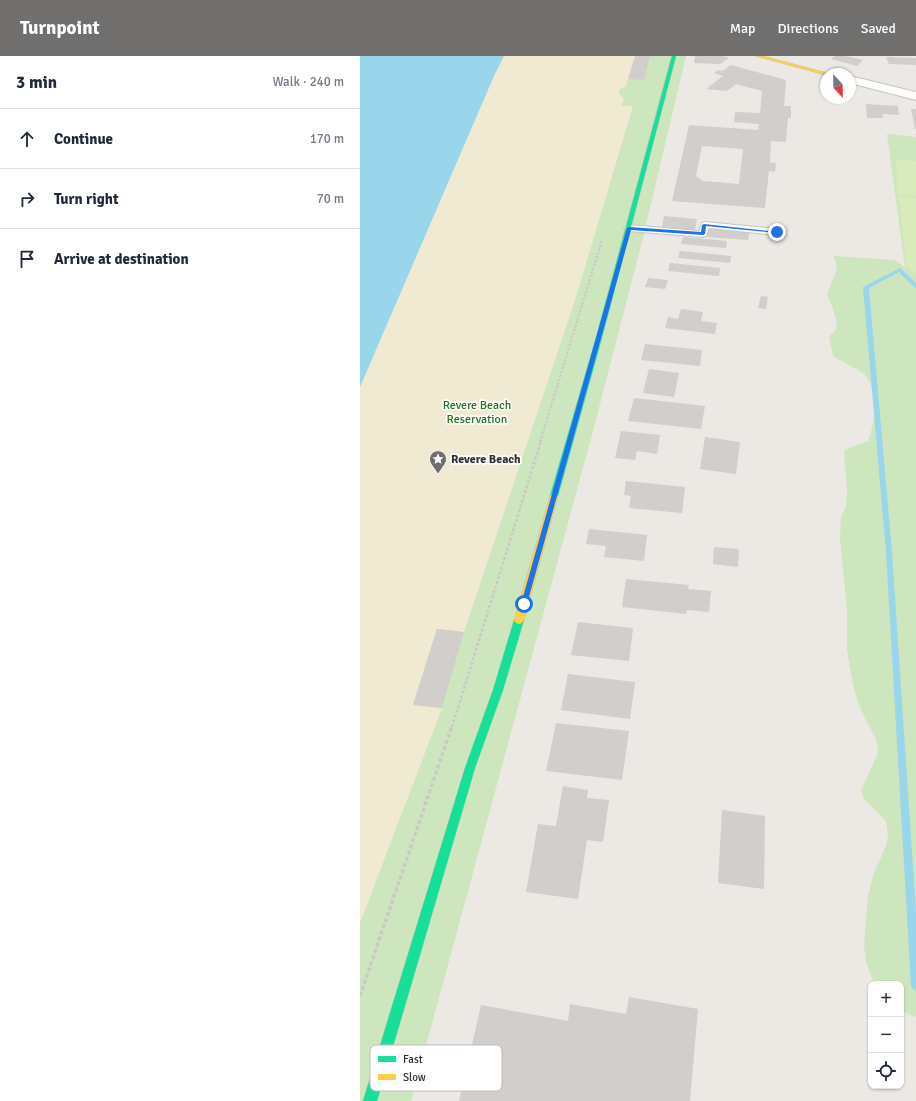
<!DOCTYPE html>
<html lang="en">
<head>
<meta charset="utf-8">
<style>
  body { margin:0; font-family:Signika,sans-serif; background:#f2f2f3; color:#1f2937 }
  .controls { position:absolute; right:12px; bottom:12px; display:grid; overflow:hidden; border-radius:8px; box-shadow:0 1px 3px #0004 }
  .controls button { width:36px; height:36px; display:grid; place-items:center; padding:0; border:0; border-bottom:1px solid #e0e1e3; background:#fff; color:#1f2937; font:20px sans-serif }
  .compass { position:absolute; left:460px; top:12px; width:36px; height:36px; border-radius:50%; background:#fff; box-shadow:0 1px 3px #0004; rotate:158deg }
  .stop { position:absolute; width:12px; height:12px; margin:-9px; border:3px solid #1a73e8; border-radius:50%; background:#fff }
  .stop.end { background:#1a73e8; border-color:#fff; box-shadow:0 1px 4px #0008 }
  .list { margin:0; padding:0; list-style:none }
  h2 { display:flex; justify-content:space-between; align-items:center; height:52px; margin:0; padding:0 16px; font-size:17px }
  h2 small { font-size:13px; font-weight:400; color:#747a83 }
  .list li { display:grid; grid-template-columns:26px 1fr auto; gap:12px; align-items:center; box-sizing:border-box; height:60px; padding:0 16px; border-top:1px solid #e0e1e3 }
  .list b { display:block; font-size:15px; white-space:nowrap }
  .list em { font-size:13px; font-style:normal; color:#747a83 }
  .icon { flex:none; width:22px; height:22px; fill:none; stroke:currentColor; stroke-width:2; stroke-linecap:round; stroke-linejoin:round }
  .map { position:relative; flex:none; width:556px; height:1045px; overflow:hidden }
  header { display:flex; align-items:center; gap:24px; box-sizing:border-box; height:56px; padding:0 20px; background:#706f6e; color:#fff }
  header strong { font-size:19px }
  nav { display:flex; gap:22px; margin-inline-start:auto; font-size:14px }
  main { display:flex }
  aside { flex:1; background:#fff }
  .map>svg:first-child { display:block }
  .green { fill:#cee6be }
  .sand { fill:#f0ead3 }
  .pitch { fill:#d9eabb }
  .water { fill:#99d6ec }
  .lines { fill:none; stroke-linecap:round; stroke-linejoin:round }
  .stream { fill:#99d6ec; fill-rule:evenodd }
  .building { fill:#d1cecb; fill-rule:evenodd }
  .lane-casing { stroke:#c5c4c5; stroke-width:2 }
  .street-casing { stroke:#c5c4c5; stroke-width:2 }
  .fast-casing { stroke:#c5c4c5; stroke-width:1 }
  .slow-casing { stroke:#c5c4c5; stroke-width:1 }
  .path-far2 { stroke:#c9c9c8; stroke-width:2; stroke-dasharray:2.5 1.5; stroke-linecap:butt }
  .path-far1 { stroke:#c9c9c8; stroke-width:2.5; stroke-dasharray:3 2; stroke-linecap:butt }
  .path { stroke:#c9c9c8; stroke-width:3.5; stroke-dasharray:4 2.5; stroke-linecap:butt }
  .lane { fill:#fcfcfb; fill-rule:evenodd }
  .street { fill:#fcfcfb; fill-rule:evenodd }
  .fast { fill:#16e098; fill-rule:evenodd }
  .slow { fill:#ffcf43; fill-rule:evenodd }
  .route { fill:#1a73e8 }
  .labels { text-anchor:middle; stroke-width:3.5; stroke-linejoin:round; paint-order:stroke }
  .park-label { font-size:12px; fill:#2c6e1b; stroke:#fff }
  .poi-label { font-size:12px; font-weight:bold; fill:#2e2e2e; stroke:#fff; text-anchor:start }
  .key { fill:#fff; stroke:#c0c0c0; stroke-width:1 }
  .key-label { font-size:11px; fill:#2e2e2e }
</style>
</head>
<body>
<header>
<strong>Turnpoint</strong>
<nav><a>Map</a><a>Directions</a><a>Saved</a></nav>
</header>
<main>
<aside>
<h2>3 min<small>Walk · 240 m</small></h2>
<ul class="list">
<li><svg class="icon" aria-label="ahead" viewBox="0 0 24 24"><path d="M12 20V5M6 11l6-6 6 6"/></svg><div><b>Continue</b></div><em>170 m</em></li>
<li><svg class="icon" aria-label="right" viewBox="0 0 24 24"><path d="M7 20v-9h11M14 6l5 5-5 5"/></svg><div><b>Turn right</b></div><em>70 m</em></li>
<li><svg class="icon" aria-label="arrive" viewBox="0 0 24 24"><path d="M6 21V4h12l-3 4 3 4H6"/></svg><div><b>Arrive at destination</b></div></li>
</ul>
</aside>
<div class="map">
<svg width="556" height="1045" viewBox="0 0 556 1045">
  <rect width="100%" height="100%" fill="#ece8e4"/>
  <!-- green -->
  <path class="green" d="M144 0H326L282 186 233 375 51 1045H0V331Z
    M527 78 556 81V961L541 955V928H514L506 905 504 889 508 840 513 819 526 790 528 780 526 765 504 743 501 734 518 697 517 686 499 649 493 629 487 594V553L480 484 481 461 486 450 487 435 484 395 491 391 508 385C515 370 519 332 505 319 496 311 483 307 473 300L469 281 477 272C476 259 472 250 467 239L477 212 474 200 535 204 545 212Z"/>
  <!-- sand -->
  <path class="sand" d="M144 0H275L266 30 259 34V38L264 43 261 50H273L216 241 104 576 77 573 53 649 82 652 0 867V331L134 20Z"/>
  <!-- pitch -->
  <path class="pitch" d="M536 104 556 105V140L538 138Z
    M539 140 556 142V218L546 210Z"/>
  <!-- water -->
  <path class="water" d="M0 0H144L134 20 0 331Z"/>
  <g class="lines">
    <!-- stream -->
    <path class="stream" d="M540 212 556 227V232L554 231 539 216 509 232 532 496 556 856V935L553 933 551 930 526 496 503 231Z"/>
  </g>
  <!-- building -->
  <path class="building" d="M275 0H290L284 24 268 23Z
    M335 0H363L369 2 360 8 334 7Z
    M475 0H486L503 4 497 10 471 3Z
    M526 1 556 2V9L529 8Z
    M371 9 426 24 424 50H431V62H428L426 86 411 85 410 106 416 107 415 116 409 115 405 152 312 145 329 69 398 74 399 68 374 66 375 56 400 57 402 35 376 28 367 35 346 33 363 20 354 17 358 14 363 15ZM342 90 383 93 379 128 343 125 336 120Z
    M506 48 538 50 539 59 522 58 523 62H507Z
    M551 53H556V73H555Z
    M304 160 337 163 335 174 302 171Z
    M349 173 389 177 388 184 347 181Z
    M323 181 367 185 366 192 321 188Z
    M320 195 371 200 370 207 318 202Z
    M310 207 360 212 359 220 308 215Z
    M288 222 308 224 305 233 285 231Z
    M401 240 408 241 406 253 398 252Z
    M321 253 343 256 341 265 357 267 355 278 305 272 308 261 318 263Z
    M285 288 342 294 340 310 281 304Z
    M289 313 319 317 314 341 283 337Z
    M274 342 345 350 341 373 268 365Z
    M261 375 300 379 297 398 277 395 275 404 255 402Z
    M345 381 380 386 376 418 340 413Z
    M266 425 325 431 322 457 269 452 271 440 264 439Z
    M229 473 287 479 284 505 244 501 246 490 226 488Z
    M354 491 379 493 378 511 353 508Z
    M266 523 329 529 328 533 351 535 349 556 327 554 326 558 262 551Z
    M218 566 273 572 269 605 211 599Z
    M77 573 104 576 82 652 53 649Z
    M208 618 275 626 270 663 201 654Z
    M196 667 269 675 262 724 186 715Z
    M203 730 228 734 227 742 249 744 243 786 227 784 218 843 166 836 178 768 196 770Z
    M362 754 405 760 404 833 358 827Z
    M269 941 338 953 330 1045H99L121 949 208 965 210 948 266 958Z"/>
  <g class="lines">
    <!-- lane casing -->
    <g class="lane-casing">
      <path id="lane" d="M345 166 417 173 422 176 417 179 349 172 346 180 343 181 269 175 264 172 269 169 339 175 342 167Z"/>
    </g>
    <!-- street casing -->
    <g class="street-casing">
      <path id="street" d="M490 20 556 36V44L490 27Z"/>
    </g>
    <!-- fast casing -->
    <g class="fast-casing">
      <path id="fast" d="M312 0H316L243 278 198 440 194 443 190 440 237 278Z
        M159 560 162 561 164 564 143 634 115 712 17 1045H3L105 712 133 634 154 564 156 561Z"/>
    </g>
    <!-- slow casing -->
    <g class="slow-casing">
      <path id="slow" d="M396 0H403L471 18 466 19Z
        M194 437 198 440 164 564 162 567 159 568 156 567 154 564 190 440Z"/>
    </g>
    <!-- path-far2 -->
    <path class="path-far2" d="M180 386 242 184"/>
    <!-- path-far1 -->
    <path class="path-far1" d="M92 671 181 385"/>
    <!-- path -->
    <path class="path" d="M0 940 92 670"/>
    <!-- lane -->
    <use href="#lane" class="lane"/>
    <!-- street -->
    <use href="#street" class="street"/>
    <!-- fast -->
    <use href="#fast" class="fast"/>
    <!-- slow -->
    <use href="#slow" class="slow"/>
  </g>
  <!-- route -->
  <path class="route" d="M344 168 419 176 417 177 346 170 345 178 343 179 271 174 167 548 166 550H162L161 548 267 172 269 171 341 176 342 169Z"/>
  <!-- icons -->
  <defs>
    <g id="sight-pin" transform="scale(0.9)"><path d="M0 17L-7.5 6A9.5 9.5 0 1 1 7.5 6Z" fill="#706f6e" stroke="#fff"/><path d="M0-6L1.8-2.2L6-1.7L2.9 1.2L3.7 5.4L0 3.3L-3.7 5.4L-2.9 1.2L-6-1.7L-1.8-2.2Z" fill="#fff"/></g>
  </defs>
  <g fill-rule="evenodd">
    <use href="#sight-pin" x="78" y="403"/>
  </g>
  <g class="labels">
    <!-- park labels -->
    <g class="park-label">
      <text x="117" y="353">Revere Beach<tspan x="117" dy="14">Reservation</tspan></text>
    </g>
    <!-- poi labels -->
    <g class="poi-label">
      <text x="91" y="407">Revere Beach</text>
    </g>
  </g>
  <!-- legend -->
  <rect x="10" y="989" width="132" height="46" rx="6" class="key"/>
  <rect x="18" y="1000" width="18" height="6" fill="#16e098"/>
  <rect x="18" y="1018" width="18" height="6" fill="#ffcf43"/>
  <g class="key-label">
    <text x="43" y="1007">Fast</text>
    <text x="43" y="1025">Slow</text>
  </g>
</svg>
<div class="controls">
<button>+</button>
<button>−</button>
<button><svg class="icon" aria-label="locate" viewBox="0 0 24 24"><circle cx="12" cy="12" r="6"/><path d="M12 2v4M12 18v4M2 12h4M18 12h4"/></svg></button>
</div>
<svg class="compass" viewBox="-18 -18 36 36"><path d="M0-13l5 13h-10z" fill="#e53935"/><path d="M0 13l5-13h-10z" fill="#747a83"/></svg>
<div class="stop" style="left:164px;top:548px"></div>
<div class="stop end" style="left:417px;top:176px"></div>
</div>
</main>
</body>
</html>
